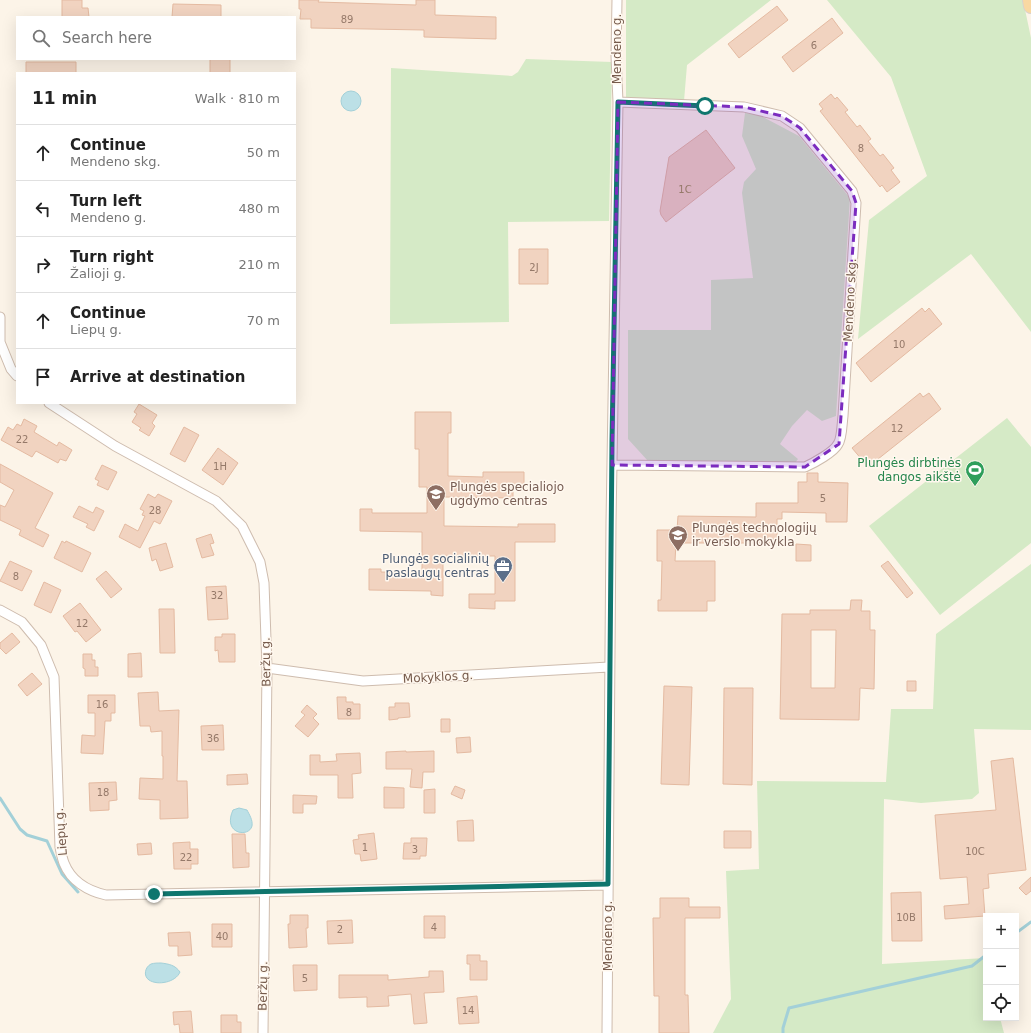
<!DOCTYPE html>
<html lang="en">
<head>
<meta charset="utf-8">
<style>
  body { margin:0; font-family:"DejaVu Sans",sans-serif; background:#f6f6f6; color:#222 }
  .controls { position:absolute; right:12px; bottom:12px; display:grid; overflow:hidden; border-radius:0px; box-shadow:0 4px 16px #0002 }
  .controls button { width:36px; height:36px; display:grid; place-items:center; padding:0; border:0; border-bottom:1px solid #e0e0e0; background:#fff; color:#222; font:20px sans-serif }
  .stop { position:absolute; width:12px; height:12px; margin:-9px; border:3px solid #0f766e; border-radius:50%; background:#fff }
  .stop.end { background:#0f766e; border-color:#fff; box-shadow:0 1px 4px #0008 }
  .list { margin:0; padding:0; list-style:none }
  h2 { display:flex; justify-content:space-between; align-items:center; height:52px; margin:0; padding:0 16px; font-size:17px }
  h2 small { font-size:13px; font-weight:400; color:#767676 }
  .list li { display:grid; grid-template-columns:26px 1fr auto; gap:12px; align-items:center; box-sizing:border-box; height:56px; padding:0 16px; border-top:1px solid #e0e0e0 }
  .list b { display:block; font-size:15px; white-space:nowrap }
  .list p { margin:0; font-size:13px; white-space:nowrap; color:#767676 }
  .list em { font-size:13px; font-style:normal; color:#767676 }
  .icon { flex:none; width:22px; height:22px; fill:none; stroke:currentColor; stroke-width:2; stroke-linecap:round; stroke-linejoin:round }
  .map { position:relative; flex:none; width:1031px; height:1033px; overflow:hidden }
  .search { position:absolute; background:#fff; box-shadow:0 4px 16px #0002; left:16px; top:16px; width:280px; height:44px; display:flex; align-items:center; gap:10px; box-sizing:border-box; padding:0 14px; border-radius:0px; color:#767676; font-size:15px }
  .panel { position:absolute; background:#fff; box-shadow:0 4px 16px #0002; left:16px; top:72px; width:280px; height:332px; border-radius:0px }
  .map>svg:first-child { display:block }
  .green { fill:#d5eac6 }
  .water { fill:#bce0e6; stroke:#a3d0d8 }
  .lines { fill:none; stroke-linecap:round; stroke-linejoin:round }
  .stream { stroke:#a3d0d8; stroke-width:3 }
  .building { fill:#f1d3c0; stroke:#e4baa1; fill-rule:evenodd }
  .street-casing { stroke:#cebcae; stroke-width:11 }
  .primary-casing { stroke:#d9d1cd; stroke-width:16 }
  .street { stroke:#fff; stroke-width:9 }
  .primary { stroke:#f9d8a2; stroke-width:14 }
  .route { stroke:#0f766e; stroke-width:5 }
  .marked { fill:#7b2cbf; fill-opacity:0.2; stroke:#7b2cbf; stroke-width:3; stroke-dasharray:8 5; stroke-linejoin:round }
  .labels { text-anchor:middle; stroke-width:3; stroke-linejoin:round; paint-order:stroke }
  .number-label { font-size:10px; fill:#957969 }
  .street-label { font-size:12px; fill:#765b4c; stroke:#fff8ef }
  .leisure-label { font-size:12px; fill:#27864d; stroke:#fff8ef; text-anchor:end }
  .education-label { font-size:12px; fill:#785e54; stroke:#fff8ef; text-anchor:start }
  .service-label { font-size:12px; fill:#4e5e75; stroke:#fff8ef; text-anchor:end }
</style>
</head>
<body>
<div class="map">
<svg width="1031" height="1033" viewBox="0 0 1031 1033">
  <rect width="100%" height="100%" fill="#fcf4e8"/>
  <!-- green -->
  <path class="green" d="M626 0H771L687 65 684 101 626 98Z
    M827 0H1023L1031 38V332L971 254 858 339 869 220 927 176 891 77Z
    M526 59 612 62 609 221 508 222 509 322 390 324 391 68 512 76 518 72Z
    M745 113 757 114 799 136 850 198 836 416 822 421 807 410 792 426 780 444 798 459 795 463 648 461 628 439V330H711V280L753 278 742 193 744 182 756 169 742 136Z
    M1007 418 1031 447V543L940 615 869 526Z
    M1031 564V730L974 729 979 793 972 799 921 803 884 799 882 964 985 958 986 1018H1000L1004 1033H713L731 999 726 871 759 869 757 781 886 782 891 709H933L936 634Z"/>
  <!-- water -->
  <path class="water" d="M341 101a10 10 0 1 1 20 0a10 10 0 1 1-20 0Z
    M239 808 247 810C249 814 253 820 252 826 249 838 222 834 233 810Z
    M161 963C169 964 175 965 180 972 176 982 158 986 149 980 143 976 145 967 151 964 154 963 158 963 161 963Z"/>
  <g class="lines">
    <!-- stream -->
    <path class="stream" d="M0 798 20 829 27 835 47 841 62 874 78 892
      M1016 933 1031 922
      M783 1033V1028L789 1008 972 966 986 955"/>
  </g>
  <!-- building -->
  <path class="building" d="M62 0H82V8H88L89 17H62Z
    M299 0H319L318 2 416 5V0H435V15L496 17V39L424 37V30L311 28V19H300L301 9H299Z
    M173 4 221 5V17H172Z
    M777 6 788 20 739 58 728 44Z
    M832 18 843 33 793 72 782 57Z
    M210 59H230V73H210Z
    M26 62H76V73H26Z
    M831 94 835 99 837 97 848 110 845 112 857 127 860 125 871 139 868 141 880 156 883 154 894 168 891 170 900 182 887 192 882 185 880 187 820 111 823 109 819 104Z
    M706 130 735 168 666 222 661 215 660 211 669 157Z
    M519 249H548V284H519Z
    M922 308 925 312 929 308 942 324 871 382 856 363Z
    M920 393 923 397 929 393 941 409 868 467 852 448Z
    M139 404 157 415 152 423 155 426 149 436 139 430 141 428 132 422 137 414 134 412Z
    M415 412H451V433H448V476L483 477V472H524V489L513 488V498L444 497V526L518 527V524H555V542H515V601H495V609L469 608V594H495V556H443V596L431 595V591L369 590V569H381V572L422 573V532L360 531V509H372V513H427V487H419V449H415Z
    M24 419 37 426 34 432 57 446 59 442 72 450 66 461 60 459 58 463 36 451 32 457 1 440 8 427 13 430 17 424 21 426Z
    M184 427 199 435 185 462 170 454Z
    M218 448 238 463 223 485 202 470Z
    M0 464 53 493 35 528 49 535 43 547 19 535 21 530 0 520V505L5 507 14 490 0 482Z
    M102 465 117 472 108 490 97 485 99 481 95 479Z
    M807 473H818V482L848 483 847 522H826V513L782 512V519H777V543H676L675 561H715V601H707V611H658V600H661L662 561H657V530H677L678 516 756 517V503H798V482H807Z
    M148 494 155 498 158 494 172 501 160 524 154 521 140 548 119 537 125 524 138 531 145 516 142 515 144 511 140 509Z
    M79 506 93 513 96 507 104 511 94 531 86 527 88 524 73 517Z
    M211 534 214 543 210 544 214 555 202 558 196 539Z
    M62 541 65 543 66 541 91 553 82 572 54 558Z
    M166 543 173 567 160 571 156 559 152 561 149 548Z
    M796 544 811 545V561H796Z
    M10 561 32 571 22 591 0 581Z
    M888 561 913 593 907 598 881 566Z
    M106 571 122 589 111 598 96 579Z
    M44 582 61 590 51 613 34 605Z
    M226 586 228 619 208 620 206 587Z
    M851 600H862L861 611H870V630H875L874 689 860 688 859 720 780 719 782 614H810V610H850ZM811 630H836L835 688H811Z
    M80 603 101 630 86 642 77 631 75 632 63 616Z
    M159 609H174L175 653H160Z
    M12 633 20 642 6 654 0 648V643Z
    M222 634H235V662H219L218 650 215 651V637H222Z
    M141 653 142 677H128V654Z
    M83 654H92V660H95V667H98V676H85V669L83 668Z
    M32 673 42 684 27 696 18 685Z
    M907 681H916V691H907Z
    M664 686 692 687 689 785 661 784Z
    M724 688H753L752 785 723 784Z
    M158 692 159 711 179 710 177 781H187L188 818 160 819V800L139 799 140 778 163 779V756H162V731L151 732 150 726H140L138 693Z
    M88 695H115V713H111V721H105L103 754 81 753 82 735 95 736V713H88Z
    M337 697H346V702H353V704H360V719H338Z
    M395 703H409L410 717 398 718V719L389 720V707H395Z
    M307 705 317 714 313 718 319 724 308 737 295 726 305 715 301 712Z
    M441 719H450V732H441Z
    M223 725 224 750H202L201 726Z
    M470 737 471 752 457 753 456 738Z
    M406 751V752L434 751V772H423L422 788 410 787 412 769H386V752Z
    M360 753 361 773 352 774 353 798H338V775H310V755H320V762L337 761 336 754Z
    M1013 758 1026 870 988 874 989 888 983 889 985 916 945 919 944 906 969 904 967 877 940 879 935 815 996 810 991 761Z
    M247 774 248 784 227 785V775Z
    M116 782 117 800 109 801V810L90 811 89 783Z
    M455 786 465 790 462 799 451 794Z
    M384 787 404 788V808H384Z
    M435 789V813H424V790Z
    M293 795 317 796 316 804H303V813H293Z
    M473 820 474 841H458L457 821Z
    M724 831H751V848H724Z
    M374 833 377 859 361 861 360 854H355L353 840 359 839 358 835Z
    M232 834H245L246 853H249V867L233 868Z
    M411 838H427L426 856H420V859H403L404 843H411Z
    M190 842V849H198V864H191V869H174L173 843Z
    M151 843 152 854 138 855 137 844Z
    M1031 877V891L1026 895 1019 888Z
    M921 892 922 941H892L891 893Z
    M660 898H689V907H720V918H685V995H688L689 1033H659V996H654L653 918H660Z
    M290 915H308V928H306L307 947 289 948 288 924H290Z
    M424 916H445V938H424Z
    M352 920 353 943 328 944 327 921Z
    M212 924H232V947H212Z
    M190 932 192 955 178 956V946H169L168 933Z
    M467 955H480V961H487V980H470V964H467Z
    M293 965H317V990L294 991Z
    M429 971H443L444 992 424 993 427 1023 414 1024 411 994 388 996 389 1006 367 1007V997L339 998V975H388V980L429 977Z
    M477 996 479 1023 459 1024 457 998Z
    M191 1011 193 1033H180L179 1024 174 1025 173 1012Z
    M221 1015H237V1022H241V1033H221Z"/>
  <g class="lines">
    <!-- street casing -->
    <g class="street-casing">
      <path id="street" d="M0 317V342L11 369 17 376
        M49 403 115 446 216 501 242 526 260 562 264 583 267 668 263 1033
        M612 465 805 467C814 463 834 452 838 444 842 439 842 423 843 416L856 203 852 191 800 128 782 116 744 107 618 102
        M0 610 22 622 41 645 54 677 60 847C61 852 62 858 64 863 71 881 88 891 106 895L608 885
        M267 668 363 681 609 667
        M607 1033 611 523 618 102 616 56 617 0"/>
    </g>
    <!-- primary casing -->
    <g class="primary-casing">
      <path id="primary" d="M1030 0 1031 6"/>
    </g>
    <!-- street -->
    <use href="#street" class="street"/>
    <!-- primary -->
    <use href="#primary" class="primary"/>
  </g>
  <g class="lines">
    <!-- route -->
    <path class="route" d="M154 894 608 884 612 441 618 102 705 106"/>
  </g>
  <!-- marked area -->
  <path class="marked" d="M618 102 744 107 782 116 800 128 852 191 856 203 839 444 805 467 612 465Z"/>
  <!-- icons -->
  <defs>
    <g id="stadium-pin" transform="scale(1)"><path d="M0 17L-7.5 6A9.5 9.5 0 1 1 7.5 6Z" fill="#2e9e5b" stroke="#fff8ef"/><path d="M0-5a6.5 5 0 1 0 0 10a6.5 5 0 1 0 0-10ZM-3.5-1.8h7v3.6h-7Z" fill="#fff"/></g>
    <g id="school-pin" transform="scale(1)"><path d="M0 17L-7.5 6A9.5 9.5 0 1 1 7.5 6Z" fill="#8d6e63" stroke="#fff8ef"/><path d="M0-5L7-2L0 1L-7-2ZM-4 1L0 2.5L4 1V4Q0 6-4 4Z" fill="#fff"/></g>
    <g id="office-pin" transform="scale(1)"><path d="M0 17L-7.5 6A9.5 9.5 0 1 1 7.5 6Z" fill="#5c6f8a" stroke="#fff8ef"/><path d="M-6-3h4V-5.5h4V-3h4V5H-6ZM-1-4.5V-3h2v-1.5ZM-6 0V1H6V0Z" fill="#fff"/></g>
  </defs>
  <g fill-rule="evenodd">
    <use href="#stadium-pin" x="975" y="470"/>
    <use href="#school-pin" x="436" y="494"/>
    <use href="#school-pin" x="678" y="535"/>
    <use href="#office-pin" x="503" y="566"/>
  </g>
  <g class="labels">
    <!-- number labels -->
    <g class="number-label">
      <text x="347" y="23">89</text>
      <text x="814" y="49">6</text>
      <text x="861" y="152">8</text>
      <text x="685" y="193">1C</text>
      <text x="534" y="271">2J</text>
      <text x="899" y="348">10</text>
      <text x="897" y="432">12</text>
      <text x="22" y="443">22</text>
      <text x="220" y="470">1H</text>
      <text x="823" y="502">5</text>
      <text x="155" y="514">28</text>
      <text x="16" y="580">8</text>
      <text x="217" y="599">32</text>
      <text x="82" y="627">12</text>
      <text x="102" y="708">16</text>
      <text x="349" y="716">8</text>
      <text x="213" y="742">36</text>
      <text x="103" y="796">18</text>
      <text x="365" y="851">1</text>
      <text x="415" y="853">3</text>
      <text x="975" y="855">10C</text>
      <text x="186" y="861">22</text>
      <text x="906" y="921">10B</text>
      <text x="434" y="931">4</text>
      <text x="340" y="933">2</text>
      <text x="222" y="940">40</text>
      <text x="305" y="982">5</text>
      <text x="468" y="1014">14</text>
    </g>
    <!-- street labels -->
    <g class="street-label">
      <text transform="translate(617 49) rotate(-90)" y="4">Mendeno g.</text>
      <text transform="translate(850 300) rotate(-87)" y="4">Mendeno skg.</text>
      <text transform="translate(266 662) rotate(-91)" y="4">Beržų g.</text>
      <text transform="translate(438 677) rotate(-3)" y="4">Mokyklos g.</text>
      <text transform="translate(61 832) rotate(-95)" y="4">Liepų g.</text>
      <text transform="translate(608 936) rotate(-90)" y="4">Mendeno g.</text>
      <text transform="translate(263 986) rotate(-89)" y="4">Beržų g.</text>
    </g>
    <!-- leisure labels -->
    <g class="leisure-label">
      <text x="961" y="467">Plungės dirbtinės<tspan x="961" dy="14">dangos aikštė</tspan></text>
    </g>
    <!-- education labels -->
    <g class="education-label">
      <text x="450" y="491">Plungės specialiojo<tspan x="450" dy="14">ugdymo centras</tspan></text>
      <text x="692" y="532">Plungės technologijų<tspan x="692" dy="14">ir verslo mokykla</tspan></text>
    </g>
    <!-- service labels -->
    <g class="service-label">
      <text x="489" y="563">Plungės socialinių<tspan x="489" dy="14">paslaugų centras</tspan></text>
    </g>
  </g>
</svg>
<div class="controls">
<button>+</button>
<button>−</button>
<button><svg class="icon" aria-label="locate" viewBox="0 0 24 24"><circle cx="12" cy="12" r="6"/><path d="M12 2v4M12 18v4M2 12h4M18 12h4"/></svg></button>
</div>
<div class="stop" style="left:705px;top:106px"></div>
<div class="stop end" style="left:154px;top:894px"></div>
<div class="search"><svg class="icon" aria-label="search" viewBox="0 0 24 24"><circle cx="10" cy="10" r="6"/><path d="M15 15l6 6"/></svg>Search here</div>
<section class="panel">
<h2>11 min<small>Walk · 810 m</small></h2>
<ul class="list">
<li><svg class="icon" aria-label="ahead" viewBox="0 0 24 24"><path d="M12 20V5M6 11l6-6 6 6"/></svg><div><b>Continue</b><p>Mendeno skg.</p></div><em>50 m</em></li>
<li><svg class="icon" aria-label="left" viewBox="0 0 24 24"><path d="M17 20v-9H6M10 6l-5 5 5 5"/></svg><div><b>Turn left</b><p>Mendeno g.</p></div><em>480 m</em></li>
<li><svg class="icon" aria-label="right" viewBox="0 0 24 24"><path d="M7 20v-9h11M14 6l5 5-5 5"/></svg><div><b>Turn right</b><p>Žalioji g.</p></div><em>210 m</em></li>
<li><svg class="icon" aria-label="ahead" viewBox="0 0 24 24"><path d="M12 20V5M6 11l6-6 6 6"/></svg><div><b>Continue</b><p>Liepų g.</p></div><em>70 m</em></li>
<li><svg class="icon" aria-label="arrive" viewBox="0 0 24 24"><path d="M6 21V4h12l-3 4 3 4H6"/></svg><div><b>Arrive at destination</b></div></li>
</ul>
</section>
</div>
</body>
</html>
